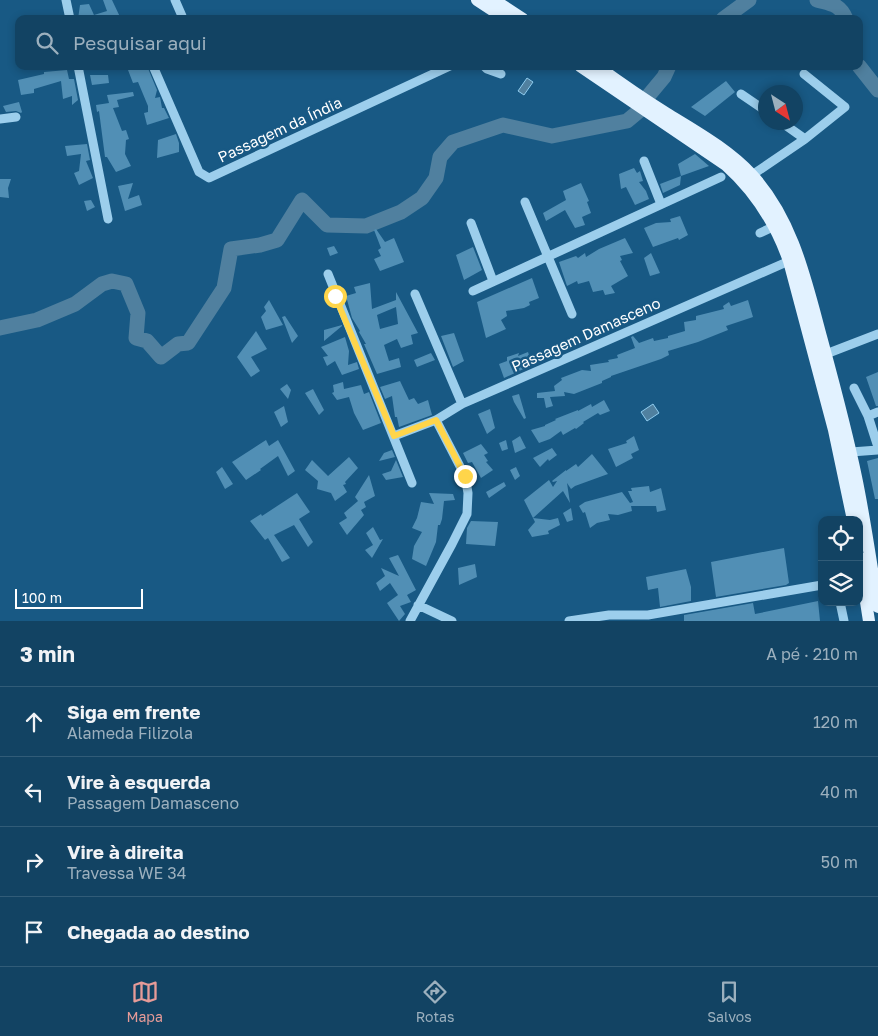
<!DOCTYPE html>
<html lang="pt">
<head>
<meta charset="utf-8">
<style>
  body { margin:0; font-family:"Golos Text",sans-serif; background:#1b4a69; color:#f1f3f6 }
  .controls { position:absolute; right:15px; bottom:15px; display:grid; overflow:hidden; border-radius:10px; box-shadow:0 2px 8px #0003 }
  .controls button { width:45px; height:45px; display:grid; place-items:center; padding:0; border:0; border-bottom:1px solid #315c78; background:#124363; color:#f1f3f6; font:25px sans-serif }
  .compass { position:absolute; left:758px; top:85px; width:45px; height:45px; border-radius:50%; background:#124363; box-shadow:0 2px 8px #0003; rotate:144deg }
  .scale { position:absolute; left:15px; bottom:12px; width:128px; box-sizing:border-box; padding-left:5px; border:2px solid #fff; border-top:0; font-size:14px; line-height:18px; white-space:nowrap; color:#fff; -webkit-text-stroke:4px #185984; paint-order:stroke }
  .stop { position:absolute; width:15px; height:15px; margin:-11px; border:4px solid #ffd54a; border-radius:50%; background:#fff }
  .stop.end { background:#ffd54a; border-color:#fff; box-shadow:0 1px 5px #0008 }
  .list { margin:0; padding:0; list-style:none }
  h2 { display:flex; justify-content:space-between; align-items:center; height:65px; margin:0; padding:0 20px; font-size:21px }
  h2 small { font-size:16px; font-weight:400; color:#9cb0be }
  .list li { display:grid; grid-template-columns:32px 1fr auto; gap:15px; align-items:center; box-sizing:border-box; height:70px; padding:0 20px; border-top:1px solid #315c78 }
  .list b { display:block; font-size:19px; white-space:nowrap }
  .list p { margin:0; font-size:16px; white-space:nowrap; color:#9cb0be }
  .list em { font-size:16px; font-style:normal; color:#9cb0be }
  .icon { flex:none; width:28px; height:28px; fill:none; stroke:currentColor; stroke-width:2; stroke-linecap:round; stroke-linejoin:round }
  .map { position:relative; flex:none; width:878px; height:621px; overflow:hidden }
  .search { position:absolute; background:#124363; box-shadow:0 2px 8px #0003; left:15px; right:15px; top:15px; height:55px; display:flex; align-items:center; gap:12px; box-sizing:border-box; padding:0 18px; border-radius:10px; color:#9cb0be; font-size:19px }
  .sheet { height:345px; background:#124363 }
  nav { display:flex; justify-content:space-around; align-items:center; box-sizing:border-box; height:70px; border-top:1px solid #315c78; background:#124363; font-size:14px; color:#9cb0be }
  nav a { display:grid; justify-items:center; gap:2px }
  nav .on { color:#e69b98 }
  .map>svg:first-child { display:block }
  .water { fill:#50809f; stroke:#8fccef }
  .lines { fill:none; stroke-linecap:round; stroke-linejoin:round }
  .river { stroke:#50809f; stroke-width:15 }
  .building { fill:#518fb5; fill-rule:evenodd }
  .minor { stroke:#9cceec; stroke-width:9 }
  .major { stroke:#e2f2ff; stroke-width:12 }
  .route { stroke:#ffd54a; stroke-width:6 }
  .labels { text-anchor:middle; stroke-width:5; stroke-linejoin:round; paint-order:stroke }
  .street-label { font-size:15px; fill:#fff; stroke:#185984 }
</style>
</head>
<body>
<div class="map">
<svg width="878" height="621" viewBox="0 0 878 621">
  <rect width="100%" height="100%" fill="#185984"/>
  <!-- water -->
  <path class="water" d="M527 78 533 82 524 95 518 91Z
    M653 404 659 413 647 421 641 412Z"/>
  <g class="lines">
    <!-- river -->
    <path class="river" d="M817 0C831 4 840 4 846 19
      M723 19 749 0
      M859 66 878 90
      M0 328 37 320 75 304 102 284 112 281 126 284 138 313 136 338 147 341 161 357 178 344 188 343 224 288 231 249 260 245 277 240 302 200 327 225 366 226 401 212 422 198 436 178 440 157 453 142 503 125 552 136 627 121 639 111 649 95 664 77 669 66"/>
  </g>
  <!-- building -->
  <path class="building" d="M103 0H112L121 19H78L80 5 89 4 94 15 107 11Z
    M147 66 157 90 155 98 160 97 162 108H164L169 118 147 125 144 113 148 112V106L138 82 133 83 128 70Z
    M67 70 69 79H74L78 100 72 105V96L63 99 61 81 34 89V93L21 95 18 80 44 74V72Z
    M90 75H108L109 83 92 85Z
    M726 81 735 92 705 116 691 107Z
    M133 92 134 96 117 100 119 107 113 108 122 131 126 130 129 139 126 140 125 154 131 166 116 172 107 157H105L99 111 97 112 96 105 109 103 107 95Z
    M19 102 22 112 21 113 16 111 6 112 3 106Z
    M176 134 179 143V152L157 158 158 140Z
    M87 144 90 160 86 161 93 178 79 185 74 173 79 171 81 154 67 156 65 146Z
    M695 154 709 166 681 176 678 164Z
    M634 168 637 173 640 171 643 181 639 182 646 191 649 199 635 205 626 187 621 189 619 174Z
    M681 176 680 185 663 193 660 184Z
    M0 179H11L8 188 9 198 0 197Z
    M133 183 128 199 139 195 142 205 125 211 118 186Z
    M581 183 589 201 587 202 591 213 582 217 585 225 575 228 565 210 546 221 543 213 566 200 563 191Z
    M91 200 95 207 87 211 84 201Z
    M680 216 688 235 679 240 678 238 653 247 644 228 656 223 671 222 670 219Z
    M376 229 385 242 394 238 404 262 380 271 374 259 381 256 378 250 381 248 374 230Z
    M625 238 633 253 620 256 622 260 620 261 628 276 611 286 615 293 605 295 603 290 593 292 589 281 578 284 577 281 567 286 559 262 576 256 578 258 585 253 586 257 599 249Z
    M334 246 338 253 330 256 327 248Z
    M473 247 482 270 464 280 456 255Z
    M651 253 660 273 650 276 644 258Z
    M532 278 539 298 529 302 530 305 524 308 506 311 507 316 501 320 506 329 486 338 477 302Z
    M370 283 372 309 396 300V292L418 333 411 335 413 344 401 348 397 339 384 345 389 361 399 358 401 367 377 374 364 344H366L359 332 360 331 352 318 346 296 356 293 354 287ZM396 307 398 324 380 329 377 315Z
    M269 300 283 325 266 330 261 317 266 311 264 307Z
    M748 300 753 317 726 326 728 330 698 342 668 351 669 355 661 359 611 376V377L602 381V383L574 394 564 392 565 396 550 397 553 406 546 408 544 398H537V393L555 391 554 386 562 380 561 378 582 370 591 371 590 365 609 362 608 360 618 358 617 355 635 348 631 337 633 336 639 343 653 338 654 341 668 338V336L685 331 684 322 696 320V316L724 309 723 306 729 302 731 306Z
    M285 316 298 336 292 343 282 317Z
    M342 325V326L324 341V330Z
    M256 331 267 349 251 357 260 371 251 377 237 357Z
    M454 333 464 361 453 367 441 336Z
    M345 337 349 351 348 365 357 362 359 369 342 375 335 361 327 366 323 357 328 356 321 347Z
    M528 352 532 365 504 378 499 364 507 361V357L519 353 518 356Z
    M431 353 435 360 417 367 414 360Z
    M878 372V406H876L866 377Z
    M400 381 409 400 414 398 418 404 428 400 432 415 399 427 397 417H395L392 396 385 399 380 387Z
    M343 382 344 389 361 385 364 394 369 392 381 423 363 430 354 413 349 397 337 400 332 393 334 392 333 385Z
    M287 384 291 390 288 399 280 389Z
    M313 389 324 410 319 415 305 393Z
    M519 394 526 418 524 419 514 402 512 396Z
    M604 400 610 411 600 415 598 413 583 422 584 423 576 429 575 428 563 435 561 431 550 439 539 443 531 430 545 426V425L556 420 555 419 578 410V411L591 404 592 407Z
    M284 406 288 422 281 427 274 412Z
    M490 409 495 428 487 434 478 414Z
    M520 436 526 448 515 453 512 441Z
    M634 436 639 450 631 454 633 458 616 467 608 449 627 443 626 441Z
    M266 440 269 446 278 440 295 471 288 476 278 456 260 469 261 470 246 480 232 462Z
    M506 440 508 449 502 451 499 443Z
    M481 444 488 453 484 455 488 461 486 462 493 470 481 478 472 462 468 463 463 453Z
    M552 448 557 455 549 461 548 459 540 467 533 458Z
    M392 450 395 457 379 461 384 453Z
    M592 454 608 474 575 486 571 489 567 483 570 503 563 491 533 518 550 520 558 518 560 525 548 531 549 534 532 537 528 530 535 522 524 500 549 480 553 487 557 481 553 482 552 481 566 470V471L576 464 578 467Z
    M349 457 358 468 345 482 346 484 343 485 347 492 335 501 331 493 317 489 318 481 305 470 312 460 328 476Z
    M878 458V499H875L867 461Z
    M396 460 403 477 386 480 382 474 391 471Z
    M222 467 233 484 225 489 216 472Z
    M516 467 520 476 515 480 510 470Z
    M369 475 375 496 364 502 366 507 361 510 364 515 347 535 339 523 347 518 344 513 358 501 355 497Z
    M504 482 506 486 489 498 486 492Z
    M649 486 650 492 661 488 666 510 657 512 656 506H631L632 511 618 515 608 514 610 520 597 523 590 528 585 512 583 513 579 506 585 502 622 492 630 503 633 502 628 491H632L631 488Z
    M297 493 310 512 299 519 313 542 308 547 294 525 274 535 290 558 282 562 268 538 265 540 250 521 261 514 262 516Z
    M429 493 453 494 455 500 444 501 442 519 440 525H438L436 542 426 566 412 559 414 546 422 532 412 528 417 518 421 502 434 504Z
    M571 508 573 520 567 522 563 513Z
    M471 521 498 522 495 546 466 544 467 528Z
    M373 527 380 540 383 539 372 558 365 550 373 545 366 533Z
    M784 548 789 583 786 585 716 597 711 562Z
    M398 555 416 590 407 595 411 602 400 606 405 614 399 621 387 603 398 595 390 583 380 591 376 583 385 576 381 568 399 576 389 558Z
    M475 564 477 577 459 585 458 568Z
    M686 569 691 587V601L660 607 658 588 648 590 646 577Z
    M818 601 820 621H684V615L753 603 755 614Z"/>
  <g class="lines">
    <!-- minor -->
    <path class="minor" d="M66 0 70 19
      M175 0 182 16
      M78 66 108 219
      M153 66 199 172 209 178 450 66
      M484 66 487 69 501 74
      M741 94 766 111
      M0 119 16 117
      M781 122 805 139
      M644 161 661 204
      M752 175 805 139 845 107 804 74
      M525 202 572 314
      M471 223 493 281
      M760 233 775 226
      M328 274 412 483
      M473 291 721 177
      M415 294 462 404
      M826 354 878 334
      M854 388 868 416 878 447
      M868 416 878 412
      M394 436 436 420 462 404 789 261
      M851 452 878 450
      M840 602 844 621
      M418 605 452 621
      M410 621 452 544 467 514 468 493 465 476 436 420
      M569 621 609 615H648L822 585"/>
    <!-- major -->
    <path class="major" d="M477 0 506 19
      M494 0 523 19
      M580 66 726 165C755 191 776 224 789 261L834 430 853 520
      M597 66C619 82 642 98 666 113 695 131 728 149 752 175 792 219 805 277 820 333 833 381 846 428 856 477 865 520 871 564 878 607
      M859 557 869 621"/>
  </g>
  <g class="lines">
    <!-- route -->
    <path class="route" d="M335 296 394 436 436 420 465 476"/>
  </g>
  <g class="labels">
    <!-- street labels -->
    <g class="street-label">
      <text transform="translate(280 130) rotate(-25)" y="5">Passagem da Índia</text>
      <text transform="translate(586 335) rotate(-24)" y="5">Passagem Damasceno</text>
    </g>
  </g>
</svg>
<div class="controls">
<button><svg class="icon" aria-label="locate" viewBox="0 0 24 24"><circle cx="12" cy="12" r="6"/><path d="M12 2v4M12 18v4M2 12h4M18 12h4"/></svg></button>
<button><svg class="icon" aria-label="layers" viewBox="0 0 24 24"><path d="M12 4l9 5-9 5-9-5zM3 14l9 5 9-5"/></svg></button>
</div>
<svg class="compass" viewBox="-18 -18 36 36"><path d="M0-13l5 13h-10z" fill="#e53935"/><path d="M0 13l5-13h-10z" fill="#9cb0be"/></svg>
<div class="scale">100 m</div>
<div class="stop" style="left:335px;top:296px"></div>
<div class="stop end" style="left:465px;top:476px"></div>
<div class="search"><svg class="icon" aria-label="search" viewBox="0 0 24 24"><circle cx="10" cy="10" r="6"/><path d="M15 15l6 6"/></svg>Pesquisar aqui</div>
</div>
<section class="sheet">
<h2>3 min<small>A pé · 210 m</small></h2>
<ul class="list">
<li><svg class="icon" aria-label="ahead" viewBox="0 0 24 24"><path d="M12 20V5M6 11l6-6 6 6"/></svg><div><b>Siga em frente</b><p>Alameda Filizola</p></div><em>120 m</em></li>
<li><svg class="icon" aria-label="left" viewBox="0 0 24 24"><path d="M17 20v-9H6M10 6l-5 5 5 5"/></svg><div><b>Vire à esquerda</b><p>Passagem Damasceno</p></div><em>40 m</em></li>
<li><svg class="icon" aria-label="right" viewBox="0 0 24 24"><path d="M7 20v-9h11M14 6l5 5-5 5"/></svg><div><b>Vire à direita</b><p>Travessa WE 34</p></div><em>50 m</em></li>
<li><svg class="icon" aria-label="arrive" viewBox="0 0 24 24"><path d="M6 21V4h12l-3 4 3 4H6"/></svg><div><b>Chegada ao destino</b></div></li>
</ul>
</section>
<nav>
<a class="on"><svg class="icon" aria-label="map" viewBox="0 0 24 24"><path d="M3 6l6-2 6 2 6-2v14l-6 2-6-2-6 2zM9 4v14M15 6v14"/></svg>Mapa</a>
<a><svg class="icon" aria-label="directions" viewBox="0 0 24 24"><path d="M12 3l9 9-9 9-9-9zM9 14v-3h6M13 9l2 2-2 2"/></svg>Rotas</a>
<a><svg class="icon" aria-label="saved" viewBox="0 0 24 24"><path d="M7 4h10v16l-5-4-5 4z"/></svg>Salvos</a>
</nav>
</body>
</html>
